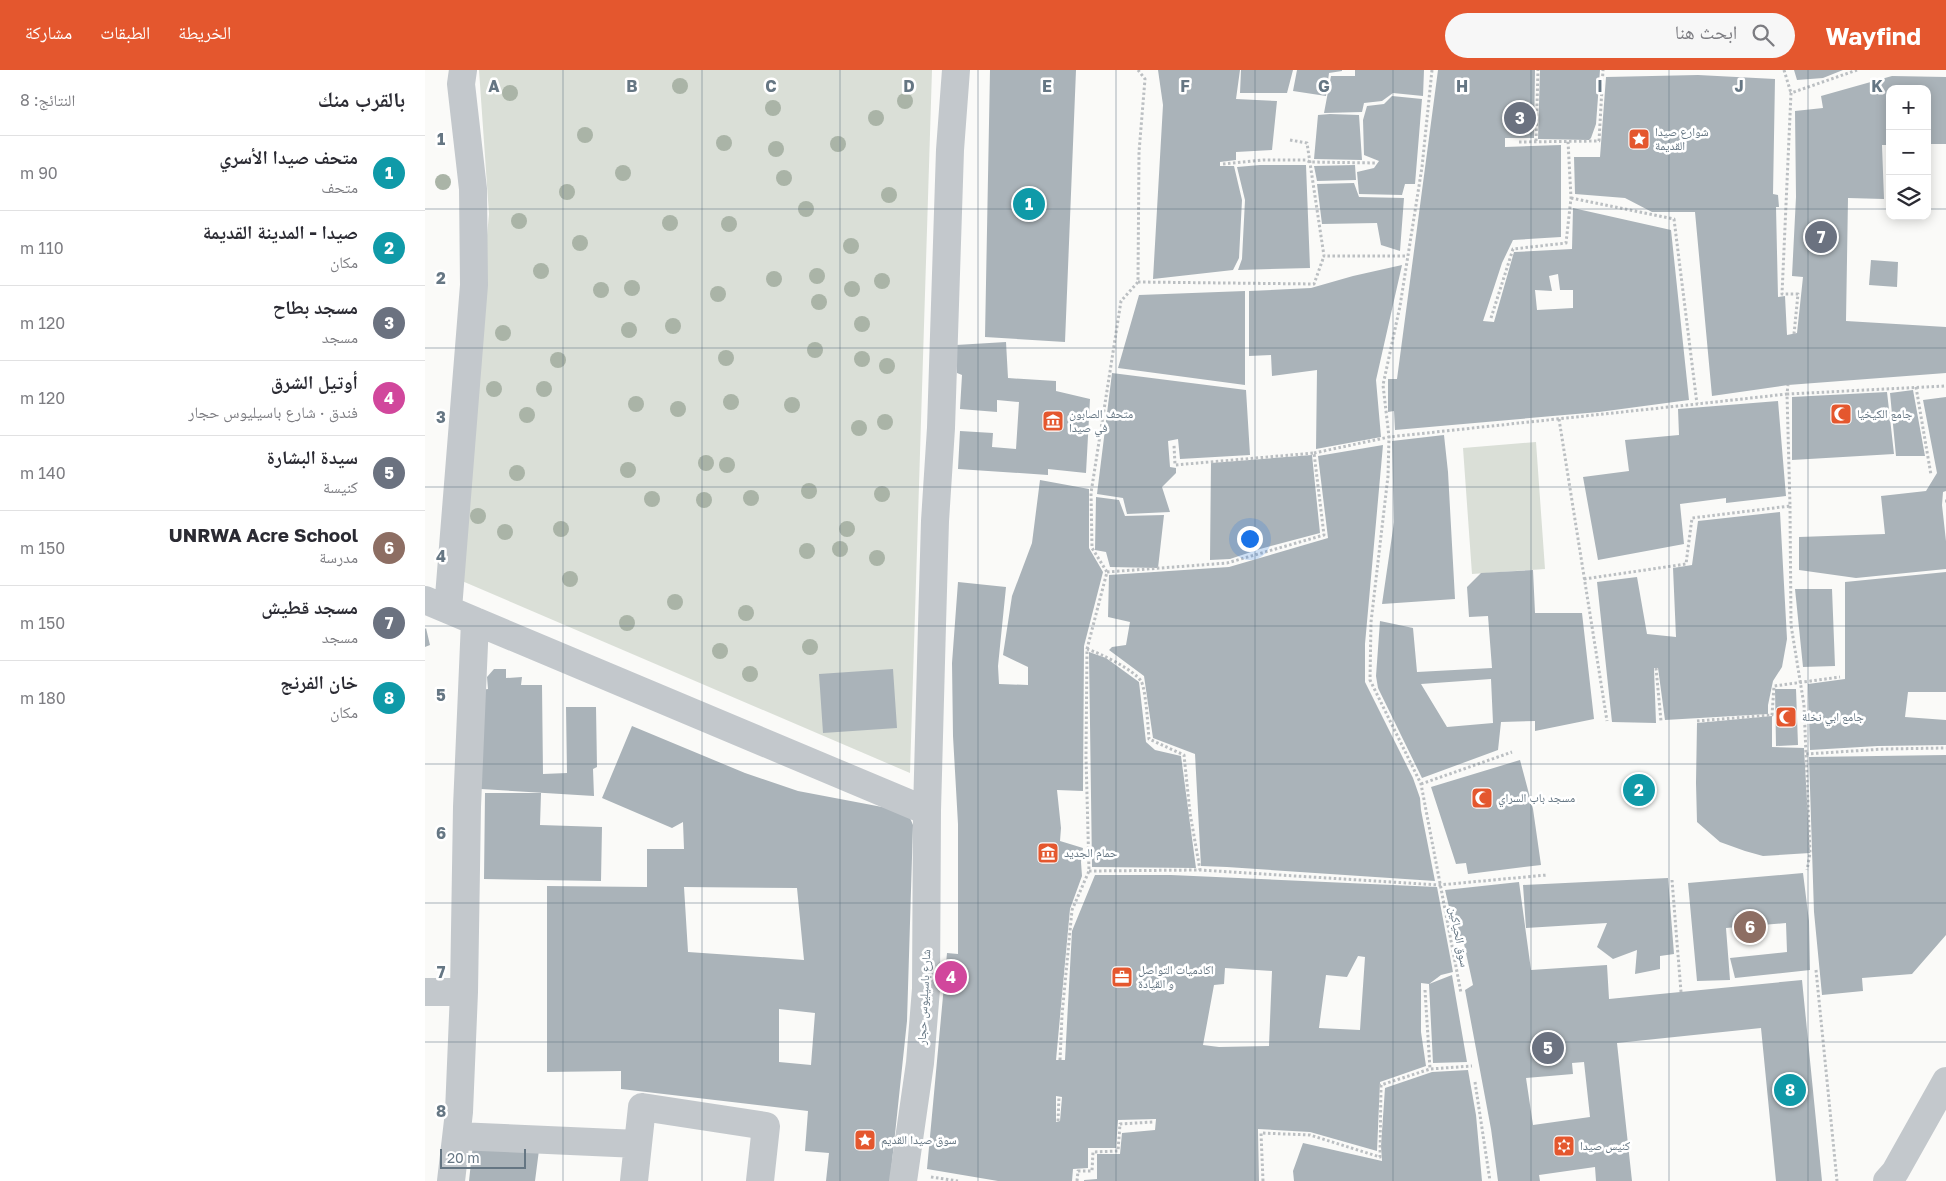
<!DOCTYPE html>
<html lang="ar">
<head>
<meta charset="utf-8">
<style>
  body { margin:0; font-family:"Golos Text","Noto Naskh Arabic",sans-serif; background:#f7f7f7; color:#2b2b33; direction:rtl }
  .controls { position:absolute; right:15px; top:15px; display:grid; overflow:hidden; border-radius:10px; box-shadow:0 2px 12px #0003 }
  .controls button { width:45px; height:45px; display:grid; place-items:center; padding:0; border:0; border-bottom:1px solid #e1e1e2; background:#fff; color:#2b2b33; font:25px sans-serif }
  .scale { position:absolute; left:15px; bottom:12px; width:86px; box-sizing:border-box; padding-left:5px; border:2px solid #657683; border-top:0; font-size:14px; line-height:18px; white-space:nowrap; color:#657683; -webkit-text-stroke:4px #fff; paint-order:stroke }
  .you { position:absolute; left:824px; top:468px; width:18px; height:18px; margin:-12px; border:4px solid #fff; border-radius:50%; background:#1a73e8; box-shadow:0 0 0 8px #1a73e833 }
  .badge { display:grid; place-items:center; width:32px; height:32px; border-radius:50%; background:#e4572e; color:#fff; font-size:16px; font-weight:700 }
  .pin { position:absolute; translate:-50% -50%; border:2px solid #fff; box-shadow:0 1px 5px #0006 }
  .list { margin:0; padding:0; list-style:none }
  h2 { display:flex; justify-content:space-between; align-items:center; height:65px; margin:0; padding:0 20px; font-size:21px }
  h2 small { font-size:16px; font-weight:400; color:#7c7c81 }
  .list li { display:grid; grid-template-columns:32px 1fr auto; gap:15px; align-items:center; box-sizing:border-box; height:75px; padding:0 20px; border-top:1px solid #e1e1e2 }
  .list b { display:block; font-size:19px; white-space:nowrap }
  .list p { margin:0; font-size:16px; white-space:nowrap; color:#7c7c81 }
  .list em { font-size:16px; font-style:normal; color:#7c7c81 }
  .icon { flex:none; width:28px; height:28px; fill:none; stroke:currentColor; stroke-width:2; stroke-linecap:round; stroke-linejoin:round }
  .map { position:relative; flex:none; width:1521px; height:1111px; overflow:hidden; direction:ltr }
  header { display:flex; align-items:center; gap:30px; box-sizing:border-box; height:70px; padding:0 25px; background:#e4572e; color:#fff }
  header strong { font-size:24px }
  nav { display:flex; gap:28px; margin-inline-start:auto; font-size:18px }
  .search { width:350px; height:45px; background:#f7f7f7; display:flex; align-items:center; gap:12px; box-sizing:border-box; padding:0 18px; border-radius:28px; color:#7c7c81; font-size:19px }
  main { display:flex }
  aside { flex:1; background:#fff }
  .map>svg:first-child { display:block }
  .green { fill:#dadfd7 }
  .building { fill:#aab3b9; fill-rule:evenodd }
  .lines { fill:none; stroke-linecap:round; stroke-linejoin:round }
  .path { stroke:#bbbfc2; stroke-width:3; stroke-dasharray:2.5 2.5; stroke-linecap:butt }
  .minor { stroke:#c3c8cc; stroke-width:28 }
  .tree { fill:#aab4a7 }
  .grid { fill:none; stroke:#657683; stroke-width:1; stroke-opacity:0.55 }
  .labels { text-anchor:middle; stroke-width:5; stroke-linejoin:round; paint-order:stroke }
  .poi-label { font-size:12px; fill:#657683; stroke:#fff; text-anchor:start }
  .street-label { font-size:12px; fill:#657683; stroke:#fff }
  .grid-label { font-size:16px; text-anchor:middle; font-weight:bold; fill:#657683; stroke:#fff; stroke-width:5; stroke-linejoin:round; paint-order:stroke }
</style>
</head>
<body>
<header>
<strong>Wayfind</strong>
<div class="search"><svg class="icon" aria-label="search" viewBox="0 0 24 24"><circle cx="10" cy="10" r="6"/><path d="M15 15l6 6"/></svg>ابحث هنا</div>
<nav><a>الخريطة</a><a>الطبقات</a><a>مشاركة</a></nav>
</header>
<main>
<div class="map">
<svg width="1521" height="1111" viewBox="0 0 1521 1111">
  <rect width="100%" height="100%" fill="#fafaf8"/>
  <!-- green -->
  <path class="green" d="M54 0H507L485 703 30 508 64 144Z
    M1111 372 1120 499 1047 504 1038 378Z"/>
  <!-- building -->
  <path class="building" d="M565 0H651L640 272 560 267Z
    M733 0H815L811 29 852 31 847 80 811 82V90L795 92V96H809L817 130 814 188 808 200 728 209 738 35Z
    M816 0H868L862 23H815Z
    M872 0H917V1L904 3 901 26 868 21Z
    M930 0H999L998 26 968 23 957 31 939 33 937 42 899 43 906 6H930Z
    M1013 0H1110L1109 68H1080V77L1136 75V167L1088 170 1077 193 1058 251 1069 252 1089 182 1147 179 1148 138 1246 160 1264 330 1174 342 970 360 969 341 963 342V309H972ZM1133 204 1135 220H1148V238L1112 240 1110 220 1127 221 1124 206Z
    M1115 0H1175L1171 54 1166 68 1164 70 1113 69Z
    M1369 0H1418L1398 8 1372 10Z
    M1273 5 1350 9 1348 124 1353 125 1354 137H1351L1353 227 1360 226 1362 265 1372 263 1378 207 1367 206 1371 127 1370 41 1398 38 1396 26 1467 6 1521 7V74H1502V19H1465V75H1457L1459 129 1423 128 1421 251 1521 257V303L1363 315 1287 326 1270 142H1227L1200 128 1150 124 1149 87H1175L1181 7Z
    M967 26 997 29 990 114H980L977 125 934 124 932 102 949 98 954 91 939 85 938 50 942 36 959 34Z
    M905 44 934 45 937 90 889 89 893 45Z
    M835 95H881L885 198 813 200 817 189 820 130 812 97Z
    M930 95 931 110 892 111 889 96Z
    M929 113 934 127 979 128 975 181 956 175 952 153 897 154 892 114Z
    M1446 190 1473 192 1472 217 1444 215Z
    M977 195 951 310 956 367 891 379 892 300 847 306 846 285 824 286V221L886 218 928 206Z
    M820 221V315L693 298 714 225Z
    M581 272 583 308 631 311V321L665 329 661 403 623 399V405L533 399 535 361 568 363 567 377 591 379 594 332 572 330V342L535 339 537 305 532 303 531 275Z
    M687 303 821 320 825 385 755 389 753 369 743 371 745 397 751 398V403L737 417 745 442 702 444 698 428 672 424Z
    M1488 320 1500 386H1471L1465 323Z
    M1462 322 1469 384 1367 390V327Z
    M1521 327V421L1518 422 1517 435 1521 471V499L1431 508 1374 500V467L1460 464 1456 426 1501 421 1512 403 1498 330Z
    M1353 331 1361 426 1301 433V428L1255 434 1259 474 1173 490 1158 407 1204 401 1200 370 1254 365 1253 339Z
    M1019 365 1023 402 1030 529 957 534 969 452 967 371Z
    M958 375 940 574V612L988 708 995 728 996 740 1010 811 802 797 776 796 770 684 728 668 719 606 684 580 687 577 701 575 705 552 683 547 684 505 804 497 903 468 893 386Z
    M887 385 895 463 835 479 805 489 785 490 786 393Z
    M615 410 664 419V478L678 502 659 576 658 721 632 720 636 758 635 771 658 778 656 792 657 806 645 839 631 990H640L647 861 670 805H746L1012 817 1028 902 1016 905 1004 914 996 913V962L1001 996 955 1012 952 1081 885 1062 833 1059 834 1111H659V1110L672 1109V1084H695L697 1063 730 1060 731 1049 693 1050 691 1078H663V1098L648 1099 647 1111H573L502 1099 522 883 533 884V754L528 666 527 593 533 512 581 517 573 596 574 614 603 615V597L578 585 587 526 607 473ZM933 886 940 887 935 960 894 958 901 905 922 907ZM800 898 847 901 844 976 794 977 778 975 789 915 799 914ZM631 1026 637 1027 635 1051 631 1052Z
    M671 427 694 430 700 446 739 445 733 498 685 497 681 482 670 480Z
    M1355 442 1362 569 1357 597 1348 611 1343 635V644L1240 650 1233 598H1229L1231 653 1187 652 1172 512 1212 507 1222 564 1251 567 1248 498 1267 495 1273 451Z
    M1108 500 1110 543H1157L1169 649 1110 661V651L1076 652 1073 680 997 708 953 618 951 606 955 551 988 558 992 602 1067 598 1063 546 1044 547 1042 517 1056 503ZM1066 609 1068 653 1022 657 996 614Z
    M1521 502V622H1483L1480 647 1521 650V675L1453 676 1385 680 1383 614 1420 609V512Z
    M1370 519H1407L1410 596 1378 597Z
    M1 558 5 575 0 577V559Z
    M664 582 681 588 714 612 721 672 730 680 756 686 771 798 667 797Z
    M69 599H81V608L97 607 96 615H117L118 704 142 703 141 637H171L172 697 168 699 169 726 56 719V620L63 619 62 607Z
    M468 599 472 658 398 663 394 604Z
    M1350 619H1371L1373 675 1351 676Z
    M1347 646V677L1379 678 1385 783 1338 786 1320 781 1295 772 1272 752 1271 713 1272 653Z
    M207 656 320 703 373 721 473 740 485 748 488 755 482 951 465 1111H401L404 1083 380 1081 383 1041 196 1019V1001L122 1002V816L222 817V779H259L258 752 247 758 177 728ZM259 817 372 818 379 890 263 882ZM354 939 390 943 386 995 354 992Z
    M1521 685V865L1487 904 1437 908 1438 921 1397 925 1389 842 1384 687Z
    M1095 690 1108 739 1116 795 1043 804 1041 793 1031 794 1006 717Z
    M60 723H116L115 755 177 757 176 811 59 809Z
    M1378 803 1384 851 1385 900 1310 908 1305 888 1362 882 1361 853 1301 858 1305 910 1272 911 1263 813Z
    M1243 808 1249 884 1235 886V899L1210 904 1212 880 1188 889 1172 877 1182 853 1101 858 1098 815Z
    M1094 812 1106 900 1182 895 1184 929 1377 910 1397 1111H1351L1336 958 1192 973 1207 1111H1171L1170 1097 1114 1105 1115 1111H1073L1066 1059 1040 920 1048 915 1039 874 1032 871 1020 820ZM1159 992 1165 1047 1108 1055 1101 1008 1148 1004 1147 993Z
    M1027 905 1042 992 1008 993 1004 914Z
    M1043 1000 1051 1045 1057 1111H869L868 1101 878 1073 957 1091 956 1076 960 1018 1007 1002Z
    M48 1074 114 1080 110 1111H44Z"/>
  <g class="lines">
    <!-- path -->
    <path class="path" d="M1007 0 997 97 975 236 958 315 964 367 963 406 946 552 945 610 996 714 1036 923
      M1359 0 1366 23
      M865 70 882 73 899 186H982
      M1111 71 1113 0
      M1094 72 1174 71 1178 0
      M798 94 838 90H881L885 92 951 93
      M1146 128 1249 149 1272 334 1362 324 1363 315
      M713 212 889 214 899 186
      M1066 248 1088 179 1141 173 1146 128 1143 71
      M1369 264 1373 224H1357L1366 23 1432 0
      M1491 317 1506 405
      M1134 349 1182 651
      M889 383 964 367 1272 334
      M1520 431H1521
      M1365 436 1366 555 1379 635 1385 783 1382 800
      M682 502 802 493 899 465 889 383 750 395 749 375
      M1159 509 1261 494 1267 448 1365 436 1362 324 1521 316
      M662 579C675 583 709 600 716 611 721 619 723 658 724 669L759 685 765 743 775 800
      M1231 598 1236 651
      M1272 651 1347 645 1349 616 1415 607
      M1381 684 1459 679 1521 678
      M996 714 1087 682
      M664 801 775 800 1014 815 1122 805
      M1247 810 1256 922
      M1391 900 1412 1111
      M1000 920 1005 999
      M635 990 637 945 647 840 664 801 661 687 662 579 682 502 667 478 666 423 696 231 713 212 714 82 720 9 713 0
      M1050 1012 1065 1111
      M633 1051 634 1027
      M506 1107 533 1111
      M652 1111 653 1101H667L668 1082 693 1081 695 1054 728 1052
      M838 1111 836 1063 885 1065 955 1087 956 1015 1005 999 1047 996"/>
    <!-- minor -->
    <path class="minor" d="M0 530 502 741
      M23 539 49 215 48 119 36 14 38 0
      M0 922H39
      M32 1066 213 1074 209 1111
      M213 1074 217 1037 341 1056 335 1111
      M26 1111 34 1042 39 922 42 737 50 551
      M478 1111 495 993 501 919 502 741 507 555 510 451 516 358 525 80 531 0
      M1462 1111 1470 1102 1521 1011"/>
  </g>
  <!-- trees -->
  <g class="tree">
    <circle cx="255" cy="16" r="8"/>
    <circle cx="85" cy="23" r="8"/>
    <circle cx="480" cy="31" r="8"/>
    <circle cx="348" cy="38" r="8"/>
    <circle cx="451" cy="48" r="8"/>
    <circle cx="160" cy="65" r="8"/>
    <circle cx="299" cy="73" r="8"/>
    <circle cx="413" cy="74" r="8"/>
    <circle cx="351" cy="79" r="8"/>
    <circle cx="198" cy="103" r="8"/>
    <circle cx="359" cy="108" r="8"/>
    <circle cx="18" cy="112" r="8"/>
    <circle cx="142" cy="122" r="8"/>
    <circle cx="464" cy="125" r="8"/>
    <circle cx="381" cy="139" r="8"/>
    <circle cx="94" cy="151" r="8"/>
    <circle cx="245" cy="153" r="8"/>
    <circle cx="304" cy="154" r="8"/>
    <circle cx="155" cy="173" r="8"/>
    <circle cx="426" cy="176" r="8"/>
    <circle cx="116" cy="201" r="8"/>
    <circle cx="392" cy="206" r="8"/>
    <circle cx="349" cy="209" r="8"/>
    <circle cx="457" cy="211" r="8"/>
    <circle cx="207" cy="218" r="8"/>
    <circle cx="427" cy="219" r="8"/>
    <circle cx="176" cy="220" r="8"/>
    <circle cx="293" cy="224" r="8"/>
    <circle cx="394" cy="232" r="8"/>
    <circle cx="437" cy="254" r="8"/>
    <circle cx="248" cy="256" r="8"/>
    <circle cx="204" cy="260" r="8"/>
    <circle cx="78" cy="263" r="8"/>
    <circle cx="390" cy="280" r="8"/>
    <circle cx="301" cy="288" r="8"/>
    <circle cx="437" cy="289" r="8"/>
    <circle cx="133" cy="290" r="8"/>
    <circle cx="462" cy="296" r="8"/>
    <circle cx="69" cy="319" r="8"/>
    <circle cx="119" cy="319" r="8"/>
    <circle cx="306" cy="332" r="8"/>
    <circle cx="211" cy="334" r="8"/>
    <circle cx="367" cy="335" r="8"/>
    <circle cx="253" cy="339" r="8"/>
    <circle cx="102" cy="345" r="8"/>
    <circle cx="460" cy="352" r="8"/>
    <circle cx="434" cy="358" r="8"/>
    <circle cx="281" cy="393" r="8"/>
    <circle cx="302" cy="395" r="8"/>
    <circle cx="203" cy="400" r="8"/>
    <circle cx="92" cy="403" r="8"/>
    <circle cx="384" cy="421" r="8"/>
    <circle cx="457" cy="424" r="8"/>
    <circle cx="326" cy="428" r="8"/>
    <circle cx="227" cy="429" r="8"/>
    <circle cx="279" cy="430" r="8"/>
    <circle cx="53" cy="446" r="8"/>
    <circle cx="136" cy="459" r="8"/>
    <circle cx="422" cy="459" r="8"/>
    <circle cx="80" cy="462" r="8"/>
    <circle cx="415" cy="479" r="8"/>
    <circle cx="382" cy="481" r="8"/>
    <circle cx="452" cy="488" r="8"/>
    <circle cx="145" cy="509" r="8"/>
    <circle cx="250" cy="532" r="8"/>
    <circle cx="321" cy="543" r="8"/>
    <circle cx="202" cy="553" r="8"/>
    <circle cx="385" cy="577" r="8"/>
    <circle cx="295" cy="581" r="8"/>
    <circle cx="325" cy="604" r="8"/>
  </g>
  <!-- grid -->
  <path class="grid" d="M138 0V1111M277 0V1111M415 0V1111M553 0V1111M691 0V1111M830 0V1111M968 0V1111M1106 0V1111M1244 0V1111M1383 0V1111M0 139H1465M1502 139H1521M0 278H1521M0 417H1521M0 556H1521M0 694H1521M0 833H1521M0 972H1521"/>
  <!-- icons -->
  <defs>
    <g id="sight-square" transform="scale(1.125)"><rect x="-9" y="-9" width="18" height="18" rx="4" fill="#e4572e" stroke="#fff"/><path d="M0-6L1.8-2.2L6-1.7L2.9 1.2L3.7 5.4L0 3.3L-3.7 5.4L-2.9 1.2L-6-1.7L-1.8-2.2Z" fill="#fff"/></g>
    <g id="mosque-square" transform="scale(1.125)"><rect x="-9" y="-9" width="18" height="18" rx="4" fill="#e4572e" stroke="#fff"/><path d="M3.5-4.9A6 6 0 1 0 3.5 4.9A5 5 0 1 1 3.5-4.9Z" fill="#fff"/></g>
    <g id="museum-square" transform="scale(1.125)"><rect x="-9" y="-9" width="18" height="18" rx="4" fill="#e4572e" stroke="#fff"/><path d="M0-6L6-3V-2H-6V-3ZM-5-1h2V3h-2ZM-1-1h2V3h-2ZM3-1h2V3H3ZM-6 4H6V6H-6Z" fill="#fff"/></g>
    <g id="office-square" transform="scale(1.125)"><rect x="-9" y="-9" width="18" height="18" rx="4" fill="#e4572e" stroke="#fff"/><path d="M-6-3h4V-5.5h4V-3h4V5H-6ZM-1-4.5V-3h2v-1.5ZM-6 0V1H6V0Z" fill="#fff"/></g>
    <g id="synagogue-square" transform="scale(1.125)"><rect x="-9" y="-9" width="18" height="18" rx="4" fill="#e4572e" stroke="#fff"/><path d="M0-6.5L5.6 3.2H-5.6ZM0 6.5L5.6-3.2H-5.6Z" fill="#fff"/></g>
  </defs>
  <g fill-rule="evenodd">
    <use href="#sight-square" x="1214" y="69"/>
    <use href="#mosque-square" x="1416" y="344"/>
    <use href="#museum-square" x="628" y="351"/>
    <use href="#mosque-square" x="1361" y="647"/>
    <use href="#mosque-square" x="1057" y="728"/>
    <use href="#museum-square" x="623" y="783"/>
    <use href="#office-square" x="697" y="907"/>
    <use href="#sight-square" x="440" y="1070"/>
    <use href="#synagogue-square" x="1139" y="1076"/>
  </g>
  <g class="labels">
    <!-- poi labels -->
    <g class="poi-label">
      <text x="1230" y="66">شوارع صيدا<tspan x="1230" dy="14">القديمة</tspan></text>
      <text x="644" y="348">متحف الصابون<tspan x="644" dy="14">في صيدا</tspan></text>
      <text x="1432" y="348">جامع الكيخيا</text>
      <text x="1377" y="651">جامع ابي نخلة</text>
      <text x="1073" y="732">مسجد باب السراي</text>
      <text x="639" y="787">حمام الجديد</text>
      <text x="713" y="904">اكادميات التواصل<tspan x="713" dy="14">و القيادة</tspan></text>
      <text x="456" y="1074">سوق صيدا القديم</text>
      <text x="1155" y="1080">كنيس صيدا</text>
    </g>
    <!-- street labels -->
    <g class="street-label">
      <text transform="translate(1034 867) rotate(79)" y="4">سوق الحياكين</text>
      <text transform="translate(499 927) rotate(-87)" y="4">شارع باسيليوس حجار</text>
    </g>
  </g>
  <g class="grid-label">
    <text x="69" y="22">A</text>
    <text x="207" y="22">B</text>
    <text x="346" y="22">C</text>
    <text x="484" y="22">D</text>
    <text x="622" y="22">E</text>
    <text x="760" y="22">F</text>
    <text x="899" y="22">G</text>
    <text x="1037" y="22">H</text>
    <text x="1175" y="22">I</text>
    <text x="1314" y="22">J</text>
    <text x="1452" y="22">K</text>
    <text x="16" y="75">1</text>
    <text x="16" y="214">2</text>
    <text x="16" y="353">3</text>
    <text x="16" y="492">4</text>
    <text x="16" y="631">5</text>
    <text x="16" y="769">6</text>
    <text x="16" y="908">7</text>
    <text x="16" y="1047">8</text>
  </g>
</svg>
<div class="controls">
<button>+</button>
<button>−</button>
<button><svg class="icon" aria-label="layers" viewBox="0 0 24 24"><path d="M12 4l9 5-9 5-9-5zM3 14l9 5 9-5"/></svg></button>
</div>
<div class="scale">20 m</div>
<div class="you"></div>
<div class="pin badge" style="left:604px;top:134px;background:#0f9aa8">1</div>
<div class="pin badge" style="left:1214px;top:720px;background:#0f9aa8">2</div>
<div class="pin badge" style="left:1095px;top:48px;background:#6b7280">3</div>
<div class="pin badge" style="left:526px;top:907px;background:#d1479c">4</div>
<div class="pin badge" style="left:1123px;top:978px;background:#6b7280">5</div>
<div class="pin badge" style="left:1325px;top:857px;background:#8d6e63">6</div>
<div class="pin badge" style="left:1396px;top:167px;background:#6b7280">7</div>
<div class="pin badge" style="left:1365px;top:1020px;background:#0f9aa8">8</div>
</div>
<aside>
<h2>بالقرب منك<small>النتائج: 8</small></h2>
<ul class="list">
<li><span class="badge" style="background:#0f9aa8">1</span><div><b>متحف صيدا الأسري</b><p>متحف</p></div><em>90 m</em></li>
<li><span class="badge" style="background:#0f9aa8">2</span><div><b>صيدا - المدينة القديمة</b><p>مكان</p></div><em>110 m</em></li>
<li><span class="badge" style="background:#6b7280">3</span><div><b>مسجد بطاح</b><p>مسجد</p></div><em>120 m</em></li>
<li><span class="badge" style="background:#d1479c">4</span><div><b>أوتيل الشرق</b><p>فندق · شارع باسيليوس حجار</p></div><em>120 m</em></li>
<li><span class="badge" style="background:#6b7280">5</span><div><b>سيدة البشارة</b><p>كنيسة</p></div><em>140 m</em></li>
<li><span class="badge" style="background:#8d6e63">6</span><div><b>UNRWA Acre School</b><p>مدرسة</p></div><em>150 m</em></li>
<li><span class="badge" style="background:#6b7280">7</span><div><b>مسجد قطيش</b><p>مسجد</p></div><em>150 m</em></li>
<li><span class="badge" style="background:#0f9aa8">8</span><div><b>خان الفرنج</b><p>مكان</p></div><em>180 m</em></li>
</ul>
</aside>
</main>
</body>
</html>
